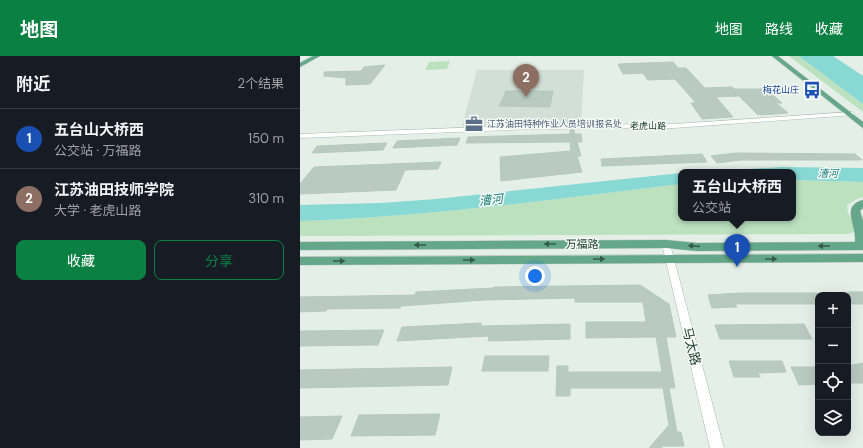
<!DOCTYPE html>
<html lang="zh">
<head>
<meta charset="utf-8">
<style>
  body { margin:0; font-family:"DM Sans","Noto Sans SC",sans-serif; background:#242831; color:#f1f3f6 }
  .controls { position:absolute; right:12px; bottom:12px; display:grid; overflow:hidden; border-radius:8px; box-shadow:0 4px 16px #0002 }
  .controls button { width:36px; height:36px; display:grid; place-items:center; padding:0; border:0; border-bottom:1px solid #363941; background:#171b24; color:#f1f3f6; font:20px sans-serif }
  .you { position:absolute; left:235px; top:220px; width:14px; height:14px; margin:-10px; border:3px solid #fff; border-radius:50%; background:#1a73e8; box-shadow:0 0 0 6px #1a73e833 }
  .badge { display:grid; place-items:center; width:26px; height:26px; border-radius:50%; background:#0b8043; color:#fff; font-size:13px; font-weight:700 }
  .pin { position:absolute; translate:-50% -33px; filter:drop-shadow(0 1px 2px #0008) }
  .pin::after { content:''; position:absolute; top:21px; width:14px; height:12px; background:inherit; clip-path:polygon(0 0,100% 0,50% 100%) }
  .popup { position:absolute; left:378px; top:113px; width:118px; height:52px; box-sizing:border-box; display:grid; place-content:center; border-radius:8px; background:#171b24; filter:drop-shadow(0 1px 3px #0005); font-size:13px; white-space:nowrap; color:#9ea1a6 }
  .popup b { font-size:15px; color:#f1f3f6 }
  .popup::after { content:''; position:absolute; left:50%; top:100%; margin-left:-8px; border:8px solid transparent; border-top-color:#171b24 }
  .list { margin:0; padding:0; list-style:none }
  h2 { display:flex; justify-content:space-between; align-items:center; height:52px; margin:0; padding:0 16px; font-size:17px }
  h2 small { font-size:13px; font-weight:400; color:#9ea1a6 }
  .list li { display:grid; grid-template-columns:26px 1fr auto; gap:12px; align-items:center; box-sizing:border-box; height:60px; padding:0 16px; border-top:1px solid #363941 }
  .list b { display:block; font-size:15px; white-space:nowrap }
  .list p { margin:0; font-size:13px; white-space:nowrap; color:#9ea1a6 }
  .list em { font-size:13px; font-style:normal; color:#9ea1a6 }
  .actions { display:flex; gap:8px; padding:12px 16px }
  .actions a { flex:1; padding:9px 0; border:1px solid #0b8043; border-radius:8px; text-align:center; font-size:14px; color:#0b8043 }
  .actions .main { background:#0b8043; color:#fff }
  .icon { flex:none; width:22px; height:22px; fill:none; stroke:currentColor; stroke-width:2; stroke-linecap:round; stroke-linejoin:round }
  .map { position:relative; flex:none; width:563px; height:392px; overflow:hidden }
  header { display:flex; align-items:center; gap:24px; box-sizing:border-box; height:56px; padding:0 20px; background:#0b8043; color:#fff }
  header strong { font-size:19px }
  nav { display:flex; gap:22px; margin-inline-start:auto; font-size:14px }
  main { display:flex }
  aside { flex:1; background:#171b24 }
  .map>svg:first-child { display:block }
  .built { fill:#d2dfd6 }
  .green { fill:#bbe1be }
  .water { fill:#88d8d4 }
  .building { fill:#b9cac0; stroke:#b6c9bd }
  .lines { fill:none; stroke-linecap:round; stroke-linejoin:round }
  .minor-casing { stroke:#a6b8ae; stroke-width:1 }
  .major-casing { stroke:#c1cac6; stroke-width:1 }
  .minor { fill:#fff; fill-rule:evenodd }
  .major { fill:#65a889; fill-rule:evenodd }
  .oneway { fill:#325c48 }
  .labels { text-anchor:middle; stroke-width:3; stroke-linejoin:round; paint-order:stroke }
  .far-transit-label { font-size:9px; fill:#164399; stroke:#f5faf7; text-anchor:end }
  .far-service-label { font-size:9px; fill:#4e5e75; stroke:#f5faf7; text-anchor:start }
  .far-street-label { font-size:9px; fill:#214233; stroke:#f5faf7 }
  .far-water-label { font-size:10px; font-style:italic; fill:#167e7a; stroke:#f5faf7 }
  .street-label { font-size:11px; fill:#214233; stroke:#f5faf7 }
  .water-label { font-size:12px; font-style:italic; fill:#167e7a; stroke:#f5faf7 }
  .near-street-label { font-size:13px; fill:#214233; stroke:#f5faf7 }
</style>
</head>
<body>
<header>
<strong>地图</strong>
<nav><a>地图</a><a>路线</a><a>收藏</a></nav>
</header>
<main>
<aside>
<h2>附近<small>2个结果</small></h2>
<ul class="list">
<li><span class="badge" style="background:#1a4fb4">1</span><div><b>五台山大桥西</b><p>公交站 · 万福路</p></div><em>150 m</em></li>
<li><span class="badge" style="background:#8d6e63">2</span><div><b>江苏油田技师学院</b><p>大学 · 老虎山路</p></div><em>310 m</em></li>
</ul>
<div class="actions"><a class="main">收藏</a><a>分享</a></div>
</aside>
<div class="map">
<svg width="563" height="392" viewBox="0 0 563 392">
  <rect width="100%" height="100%" fill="#e4efe8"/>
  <!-- built -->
  <path class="built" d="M177 14H284L281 68 162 70Z"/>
  <!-- green -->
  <path class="green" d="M489 0H499L563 48V56Z
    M150 5 147 13 125 14 129 6Z
    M493 124 563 126V141L559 142 547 149 548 157 556 171 554 176 547 178 0 180V165C128 161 254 143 381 128V162H493Z"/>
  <!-- water -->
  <path class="water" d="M499 0H533L563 20V48Z
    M482 111 563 112V126L493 124V116H397Z
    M381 117V128C254 143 128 161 0 165V149L81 147 136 143Z"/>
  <!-- building -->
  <path class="building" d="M373 6 378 12H386L405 32 432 31 434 33H466L482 47H476L488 57 462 59 457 58 439 40 416 41 433 61 402 63 391 47H396L375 23 348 24 343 17 323 18 318 8Z
    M85 9 70 28 46 29V22L24 20V16L61 15 64 11Z
    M206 35H253L250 51 199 50Z
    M270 74H274L275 78H281L282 86H277L281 100H277L282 116 201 125 200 101 271 95 270 86 166 87 168 81 270 78Z
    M160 82 157 89 93 92 97 85Z
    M87 87 83 94 12 97 17 90Z
    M436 97 555 98 562 104H441L417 107 411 100Z
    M402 98 407 106 302 110 301 103Z
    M141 106 138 113 105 114 96 134 0 138V128L14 111Z
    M340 229 369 248 376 281H366L375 332H369L377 376H381L384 390H363L361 392H349L369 369 363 332H270V340H256L257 310H268V316H362L356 281 286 282V266H346L343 246H275V242L185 244 101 250 100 252 27 253 26 255 0 256V241L115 239 116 236 193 232 194 231Z
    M548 236H563V248H548Z
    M440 237H518V248H435L437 251 412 252 408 239Z
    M181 267V270L270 268V283L188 285 189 280 97 285 102 271Z
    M504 268 512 283H420L415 269Z
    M84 274 78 289 0 290V275Z
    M185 300H249L248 315H182Z
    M429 305H482L486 316 458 317 460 321H434Z
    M563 307V327H548V310Z
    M152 311 148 329 0 332V314Z
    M491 311H518V328L499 329Z
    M140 358 135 379 51 380 59 359Z
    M42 360 32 383 0 384V361Z"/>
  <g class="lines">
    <!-- minor casing -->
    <g class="minor-casing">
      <path id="minor" d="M552 56 555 58 554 59 374 72 233 73 0 82V78L233 69 374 68Z
        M366 185 370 188 424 392H410L362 188Z"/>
    </g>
    <!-- major casing -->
    <g class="major-casing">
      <path id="major" d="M13 0H20L0 11V7Z
        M472 0H478L563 66V72Z
        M563 144V152L560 155 563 165V194L397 195 366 192 0 194V186L366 184 397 187 555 186C557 169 540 150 563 144Z
        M563 198V206L0 209V201Z"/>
    </g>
    <!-- minor -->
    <use href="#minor" class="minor"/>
    <!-- major -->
    <use href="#major" class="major"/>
  </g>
  <!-- one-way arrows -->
  <defs><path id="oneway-solid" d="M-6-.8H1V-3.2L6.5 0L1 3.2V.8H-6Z"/></defs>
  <g class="oneway">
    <use href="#oneway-solid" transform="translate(250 188) rotate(180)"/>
    <use href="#oneway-solid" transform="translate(120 189) rotate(180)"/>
    <use href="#oneway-solid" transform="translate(394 190) rotate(-176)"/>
    <use href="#oneway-solid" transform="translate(524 190) rotate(180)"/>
    <use href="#oneway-solid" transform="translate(299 203)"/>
    <use href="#oneway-solid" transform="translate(471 203)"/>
    <use href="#oneway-solid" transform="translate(169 204)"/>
    <use href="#oneway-solid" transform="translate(39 205)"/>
  </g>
  <!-- icons -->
  <defs>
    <g id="bus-bare" transform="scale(1.38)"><path d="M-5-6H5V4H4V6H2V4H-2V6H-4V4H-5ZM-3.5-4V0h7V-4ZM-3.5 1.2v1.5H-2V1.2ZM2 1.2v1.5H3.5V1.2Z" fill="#1a4fb4" stroke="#f5faf7" stroke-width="2.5" paint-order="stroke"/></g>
    <g id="office-bare" transform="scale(1.38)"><path d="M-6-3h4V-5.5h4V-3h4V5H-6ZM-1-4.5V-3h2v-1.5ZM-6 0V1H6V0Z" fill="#5c6f8a" stroke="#f5faf7" stroke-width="2.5" paint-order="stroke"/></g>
  </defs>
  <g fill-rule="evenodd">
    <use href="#bus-bare" x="512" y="34"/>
    <use href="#office-bare" x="174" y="68"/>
  </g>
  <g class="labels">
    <!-- far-transit labels -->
    <g class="far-transit-label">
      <text x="499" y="37">梅花山庄</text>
    </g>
    <!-- far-service labels -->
    <g class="far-service-label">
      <text x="187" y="71">江苏油田特种作业人员培训报名处</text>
    </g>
    <!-- far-street labels -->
    <g class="far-street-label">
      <text x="348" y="73">老虎山路</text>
    </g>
    <!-- far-water labels -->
    <g class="far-water-label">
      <text x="528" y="121">漕河</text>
    </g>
    <!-- street labels -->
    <g class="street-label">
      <text x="282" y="192">万福路</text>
    </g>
    <!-- water labels -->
    <g class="water-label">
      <text transform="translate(191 144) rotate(-6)" y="4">漕河</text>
    </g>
    <!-- near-street labels -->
    <g class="near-street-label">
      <text transform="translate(392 290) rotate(76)" y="5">马太路</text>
    </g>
  </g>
</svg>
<div class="controls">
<button>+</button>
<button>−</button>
<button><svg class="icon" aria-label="locate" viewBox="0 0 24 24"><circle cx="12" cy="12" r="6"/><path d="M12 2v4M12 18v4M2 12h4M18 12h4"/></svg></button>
<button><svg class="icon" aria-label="layers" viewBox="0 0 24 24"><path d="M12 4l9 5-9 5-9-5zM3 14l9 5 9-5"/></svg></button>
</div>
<div class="you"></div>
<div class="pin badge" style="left:437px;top:211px;background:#1a4fb4">1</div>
<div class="popup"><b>五台山大桥西</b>公交站</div>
<div class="pin badge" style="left:226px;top:41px;background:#8d6e63">2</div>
</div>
</main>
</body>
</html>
